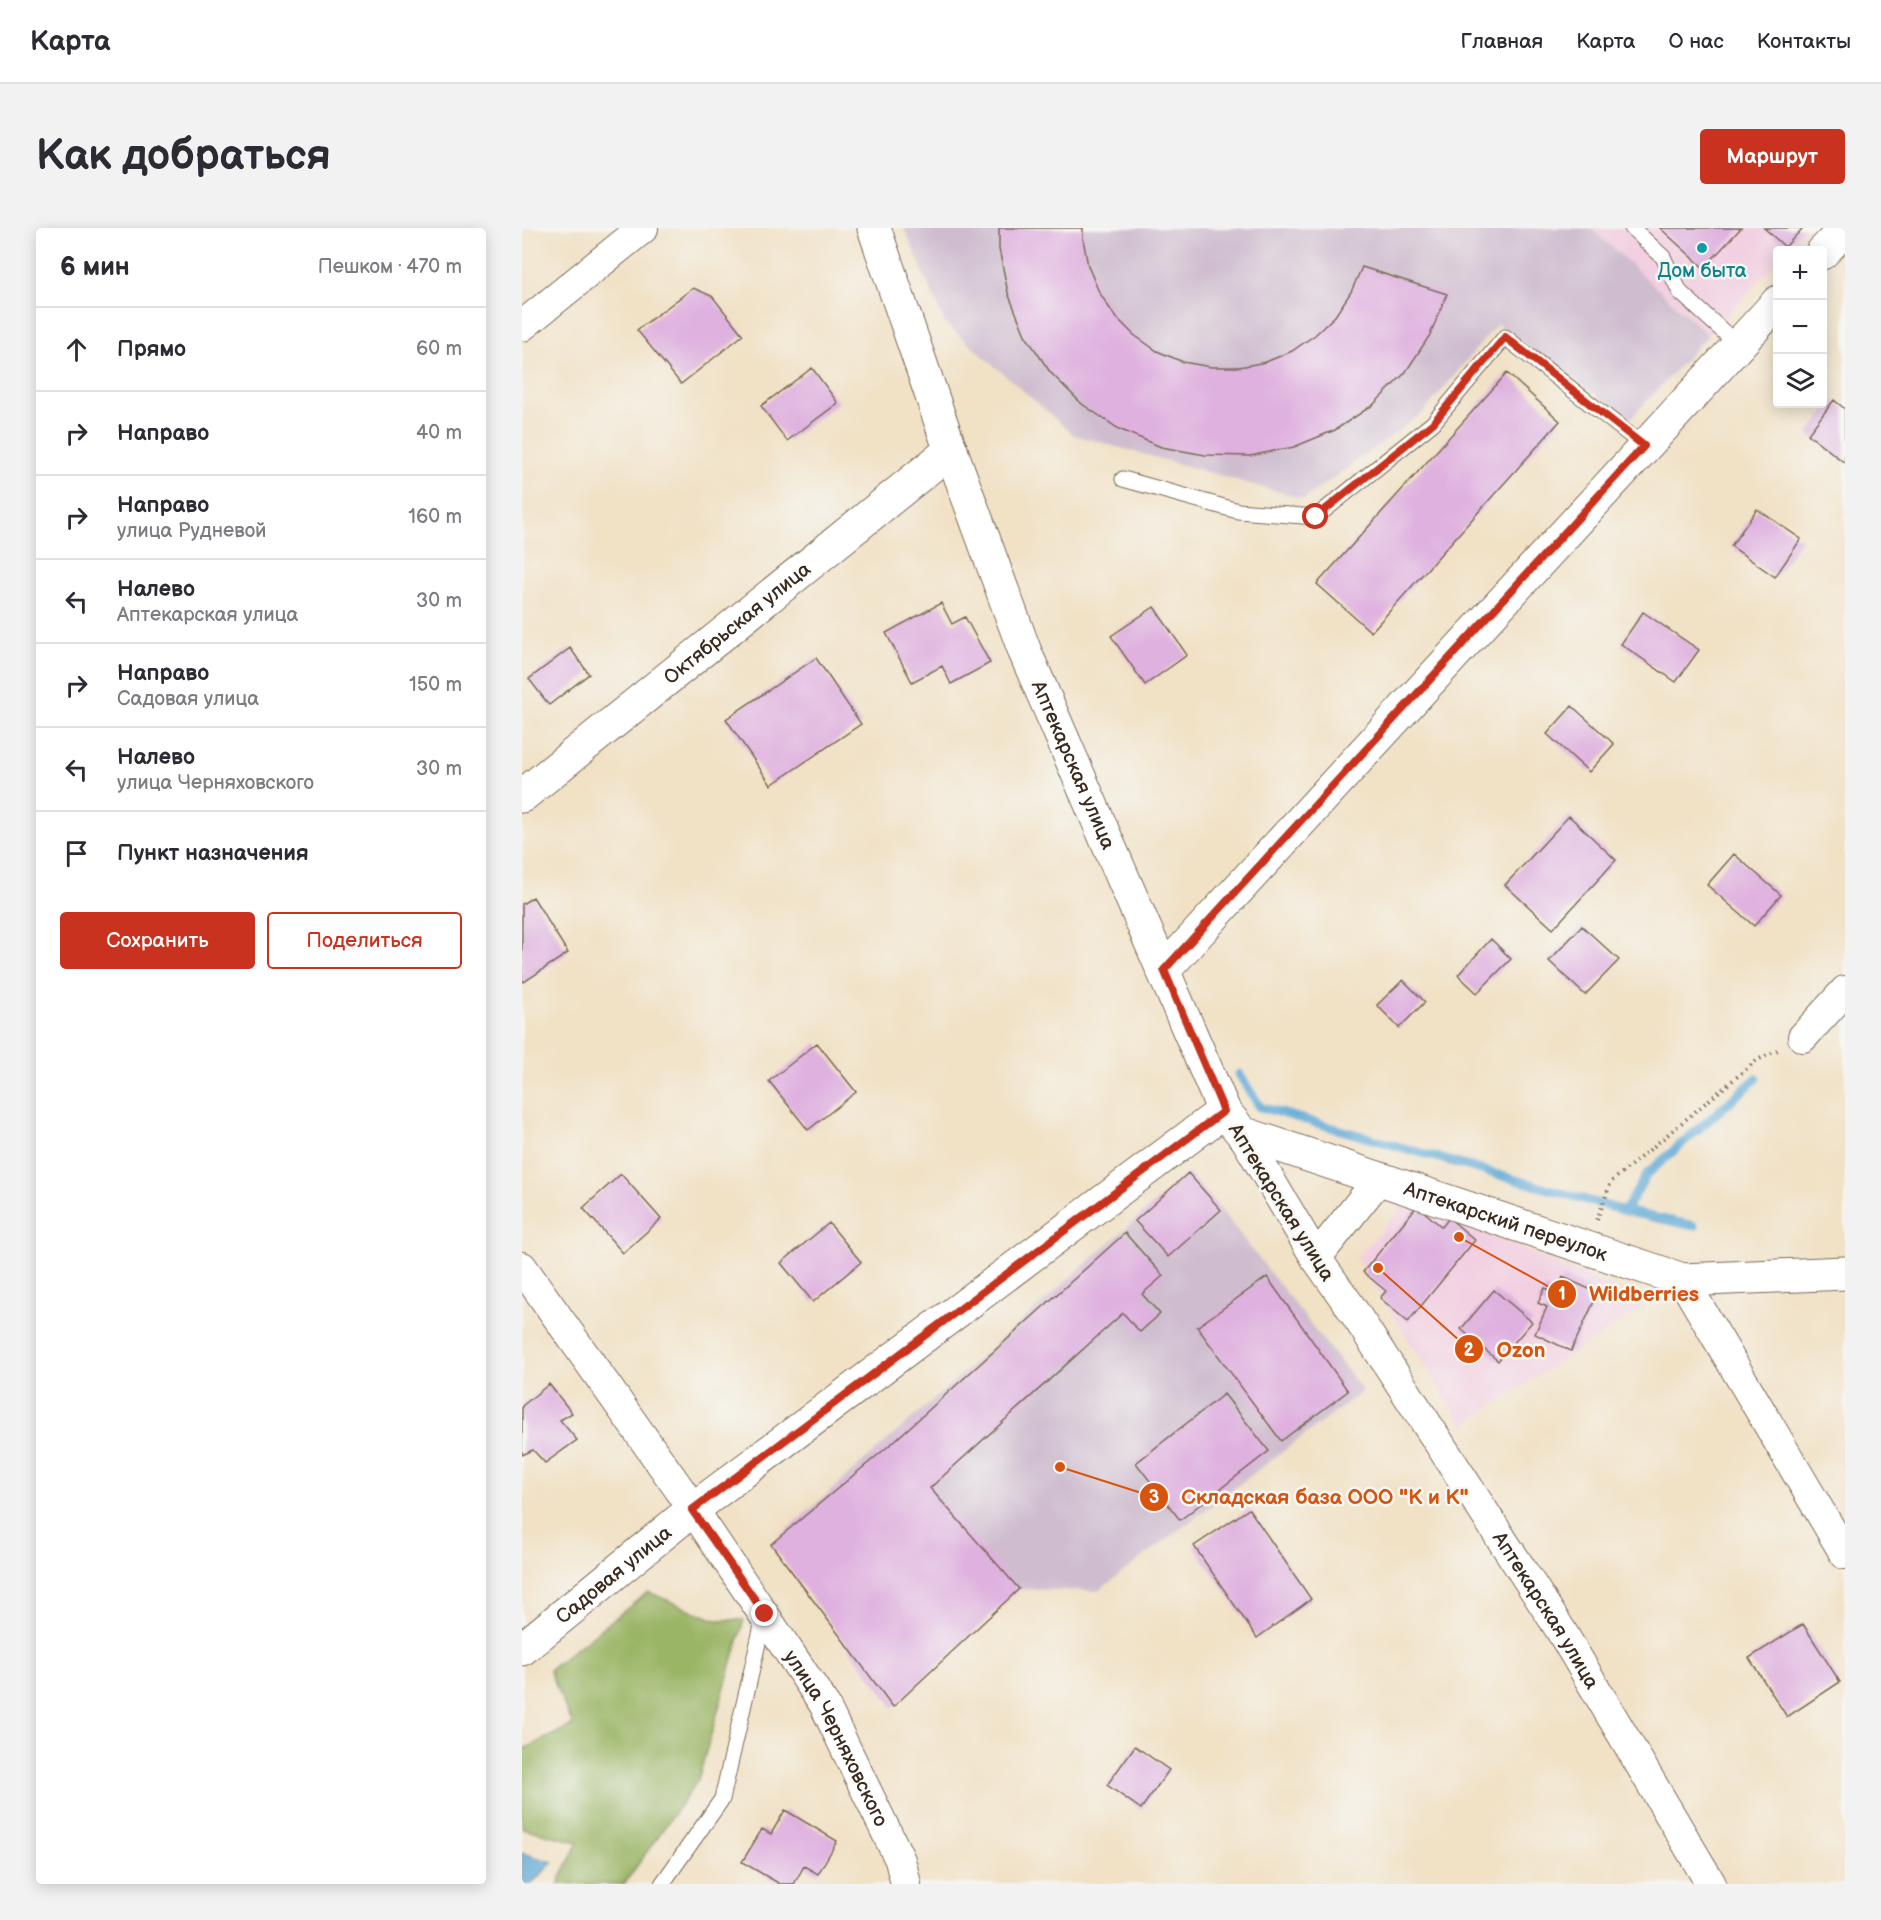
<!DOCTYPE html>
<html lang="ru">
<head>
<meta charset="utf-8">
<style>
  body { margin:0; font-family:"Balsamiq Sans",sans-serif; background:#f2f2f3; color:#2b2b33 }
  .controls { position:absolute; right:18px; top:18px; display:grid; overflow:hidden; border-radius:6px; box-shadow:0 3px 15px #0003 }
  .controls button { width:54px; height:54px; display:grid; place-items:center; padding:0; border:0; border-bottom:2px solid #e1e1e2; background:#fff; color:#2b2b33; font:30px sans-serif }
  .stop { position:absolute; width:18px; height:18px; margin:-14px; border:4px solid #c8321e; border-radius:50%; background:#fff }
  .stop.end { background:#c8321e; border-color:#fff; box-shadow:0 2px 6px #0008 }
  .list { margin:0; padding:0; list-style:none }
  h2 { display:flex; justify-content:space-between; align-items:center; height:78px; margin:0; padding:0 24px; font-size:26px }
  h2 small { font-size:20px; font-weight:400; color:#7c7c81 }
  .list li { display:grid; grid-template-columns:39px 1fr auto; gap:18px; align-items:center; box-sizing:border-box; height:84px; padding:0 24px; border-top:2px solid #e1e1e2 }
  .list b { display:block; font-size:22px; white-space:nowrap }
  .list p { margin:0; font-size:20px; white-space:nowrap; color:#7c7c81 }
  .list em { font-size:20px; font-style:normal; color:#7c7c81 }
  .actions { display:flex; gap:12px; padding:18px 24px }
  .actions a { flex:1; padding:14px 0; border:2px solid #c8321e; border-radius:6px; text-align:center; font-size:21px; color:#c8321e }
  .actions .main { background:#c8321e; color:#fff }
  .icon { flex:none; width:33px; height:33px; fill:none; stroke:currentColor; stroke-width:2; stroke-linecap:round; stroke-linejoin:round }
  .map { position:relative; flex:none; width:1323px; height:1656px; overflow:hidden; border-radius:6px }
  header { display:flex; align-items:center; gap:36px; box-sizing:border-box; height:84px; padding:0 30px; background:#fff; border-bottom:2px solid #e1e1e2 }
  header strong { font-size:28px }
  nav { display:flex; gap:33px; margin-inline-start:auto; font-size:21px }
  .intro { display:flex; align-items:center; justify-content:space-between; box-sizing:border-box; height:144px; padding:0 36px }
  h1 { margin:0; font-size:42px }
  .button { padding:15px 27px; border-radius:6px; background:#c8321e; color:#fff; font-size:21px; font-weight:700 }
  main { display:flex; gap:36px; padding:0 36px }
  aside { flex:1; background:#fff; border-radius:6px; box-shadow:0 3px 15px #0003 }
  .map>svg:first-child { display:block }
  .built { fill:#f2cfe1 }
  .industrial { fill:#cfbdcf }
  .forest { fill:#9bb566; stroke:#6b7042; stroke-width:1.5 }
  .water { fill:#5ea9d6; stroke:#4c6a7a; stroke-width:1.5 }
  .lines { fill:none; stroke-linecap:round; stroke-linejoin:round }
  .stream { stroke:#5ea9d6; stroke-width:9 }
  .building { fill:#dfb1df }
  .service-casing { stroke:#7b6a58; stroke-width:17 }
  .minor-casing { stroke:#7b6a58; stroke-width:32 }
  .tertiary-casing { stroke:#7b6a58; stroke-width:35 }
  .path { stroke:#7b6a58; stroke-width:4; stroke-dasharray:1.5 4.5; stroke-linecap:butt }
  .service { stroke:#fff; stroke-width:15 }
  .minor { stroke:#fff; stroke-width:30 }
  .tertiary { stroke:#fff; stroke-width:33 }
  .route { stroke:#c8321e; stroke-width:8 }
  .culture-dot { fill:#0f9aa8; stroke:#f6f6f2; stroke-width:2 }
  .labels { text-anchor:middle; stroke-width:5; stroke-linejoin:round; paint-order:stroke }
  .culture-label { font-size:20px; fill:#0d838f; stroke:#f6f6f2 }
  .street-label { font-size:20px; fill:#3b2a1e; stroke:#f6f6f2 }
  .leader { fill:none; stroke:#d7540e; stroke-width:2 }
  .callout-dot { fill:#d7540e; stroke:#f6f6f2; stroke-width:2 }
  .mark-label { font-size:18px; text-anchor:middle; font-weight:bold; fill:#fff }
  .callout-label { font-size:21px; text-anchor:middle; font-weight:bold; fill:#d7540e; stroke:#f6f6f2; stroke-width:5; stroke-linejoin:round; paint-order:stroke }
</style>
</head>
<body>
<header>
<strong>Карта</strong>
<nav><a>Главная</a><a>Карта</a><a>О нас</a><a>Контакты</a></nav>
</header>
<div class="intro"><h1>Как добраться</h1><a class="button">Маршрут</a></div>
<main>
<aside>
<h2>6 мин<small>Пешком · 470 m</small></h2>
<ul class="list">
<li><svg class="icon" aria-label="ahead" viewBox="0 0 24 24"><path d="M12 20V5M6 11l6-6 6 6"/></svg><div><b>Прямо</b></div><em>60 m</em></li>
<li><svg class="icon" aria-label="right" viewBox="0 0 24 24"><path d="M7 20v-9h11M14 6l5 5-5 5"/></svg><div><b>Направо</b></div><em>40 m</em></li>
<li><svg class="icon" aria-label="right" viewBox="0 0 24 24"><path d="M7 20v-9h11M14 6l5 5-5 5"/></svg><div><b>Направо</b><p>улица Рудневой</p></div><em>160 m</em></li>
<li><svg class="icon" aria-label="left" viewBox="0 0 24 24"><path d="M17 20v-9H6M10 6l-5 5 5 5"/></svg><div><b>Налево</b><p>Аптекарская улица</p></div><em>30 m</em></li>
<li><svg class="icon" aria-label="right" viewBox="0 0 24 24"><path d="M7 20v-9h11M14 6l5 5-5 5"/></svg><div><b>Направо</b><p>Садовая улица</p></div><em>150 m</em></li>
<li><svg class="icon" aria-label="left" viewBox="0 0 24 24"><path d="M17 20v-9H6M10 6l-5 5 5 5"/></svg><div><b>Налево</b><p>улица Черняховского</p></div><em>30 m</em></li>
<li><svg class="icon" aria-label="arrive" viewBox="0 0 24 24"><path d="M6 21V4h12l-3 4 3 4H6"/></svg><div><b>Пункт назначения</b></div></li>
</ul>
<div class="actions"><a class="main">Сохранить</a><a>Поделиться</a></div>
</aside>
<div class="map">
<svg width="1323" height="1656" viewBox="0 0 1323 1656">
  <rect width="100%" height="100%" fill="#f6f6f2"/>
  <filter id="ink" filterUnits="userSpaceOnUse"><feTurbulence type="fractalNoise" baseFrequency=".0167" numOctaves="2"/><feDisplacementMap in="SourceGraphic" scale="12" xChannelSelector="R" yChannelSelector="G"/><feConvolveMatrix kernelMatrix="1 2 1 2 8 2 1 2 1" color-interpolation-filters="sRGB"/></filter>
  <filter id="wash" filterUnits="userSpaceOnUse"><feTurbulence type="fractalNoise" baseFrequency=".008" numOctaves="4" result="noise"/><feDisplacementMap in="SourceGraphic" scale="24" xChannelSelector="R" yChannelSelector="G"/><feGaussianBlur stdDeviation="1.35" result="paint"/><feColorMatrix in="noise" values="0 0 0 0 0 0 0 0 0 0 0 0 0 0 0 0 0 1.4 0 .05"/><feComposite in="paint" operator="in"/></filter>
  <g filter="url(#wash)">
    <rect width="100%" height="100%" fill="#f1e1c5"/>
    <!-- built -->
    <path class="built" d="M1069 0H1286L1265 22H1256L1255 33 1186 107Z
      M887 972 1127 1075 941 1197 834 1030Z"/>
    <!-- industrial -->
    <path class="industrial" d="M382 0H1069L1186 107 1108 191 975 96 902 184 782 271 552 207 423 95Z
      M666 945 699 982 841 1163 576 1363 497 1361 371 1479 249 1316Z"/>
    <!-- forest -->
    <path class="forest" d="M126 1364 193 1392H222L176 1552 102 1656H36L56 1614 0 1600V1522L51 1497 27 1442Z"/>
    <!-- water -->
    <path class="water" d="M0 1625 31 1634 9 1656H0Z"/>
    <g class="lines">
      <!-- stream -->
      <path class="stream" d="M717 846 738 879 1103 983 1172 998
        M1103 983 1125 946 1235 850"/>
    </g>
    <g id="blocks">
      <!-- building -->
      <path class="building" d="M477 0H561V11L566 38 577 64 592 87 612 107 635 123 661 134 689 139H717L744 134 770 123 793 107 813 88 829 64 840 39 925 66 908 107 883 145 851 177 813 202 772 219 728 228 683 227 639 219 597 201 560 176 528 144 503 107 486 65 477 21Z
        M1138 0H1219L1182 40Z
        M1242 0H1281L1263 19Z
        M171 60 190 68 221 107 159 156 115 102Z
        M290 140 316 175 265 213 239 178Z
        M985 145 1038 193 849 404 795 356Z
        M1312 172 1323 181V235L1286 206Z
        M1235 281 1279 311 1253 349 1209 318Z
        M419 375 430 396 443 389 468 435 429 456 420 438 390 454 364 405Z
        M632 379 665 427 623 457 589 408Z
        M1121 384 1177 422 1154 454 1099 416Z
        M48 420 67 446 27 477 7 451Z
        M294 430 339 496 249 557 204 491Z
        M1050 478 1092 516 1067 544 1025 506Z
        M1047 588 1094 632 1031 701 983 657Z
        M1212 626 1259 667 1232 698 1185 657Z
        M11 669 46 725 2 754 0 751V676Z
        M1060 698 1097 732 1063 767 1027 733Z
        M969 711 989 731 955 765 936 747Z
        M881 752 903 774 877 800 855 777Z
        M295 815 334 864 286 902 247 853Z
        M666 945 699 982 646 1029 613 993Z
        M99 946 139 991 101 1025 61 980Z
        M895 978 920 999 927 990 953 1012 886 1094 858 1070 864 1063 841 1044Z
        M307 995 339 1034 291 1074 259 1035Z
        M603 1005 641 1048 620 1066 638 1086 618 1104 601 1085 408 1260 497 1361 371 1479 249 1316 369 1216Z
        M745 1049 826 1163 759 1213 675 1099Z
        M1041 1049 1076 1065 1049 1123 1013 1106 1025 1079 1016 1075 1023 1060 1034 1065Z
        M972 1062 1010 1094 976 1133 939 1101Z
        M27 1156 50 1185 38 1192 55 1212 23 1235 11 1222 0 1227V1178Z
        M702 1166 747 1223 658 1292 614 1235Z
        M727 1281 789 1371 735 1410 672 1318Z
        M1281 1396 1318 1454 1265 1489 1227 1430Z
        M613 1518 647 1542 619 1581 585 1557Z
        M263 1582 315 1613 296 1646 282 1638 272 1656H258L220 1634 240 1601 249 1606Z"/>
    </g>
  </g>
  <g filter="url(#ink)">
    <use href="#blocks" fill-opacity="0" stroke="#7b6a58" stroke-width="1.5"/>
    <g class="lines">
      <!-- service casing -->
      <g class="service-casing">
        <path id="service" d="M1110 0 1141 29 1158 64 1216 117
          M601 251 716 283 794 289 911 195 983 109 1122 218
          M140 1656 200 1571 242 1389"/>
      </g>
      <!-- minor casing -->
      <g class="minor-casing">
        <g id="minor">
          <path d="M0 98 121 0"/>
          <path d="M1281 809 1323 763"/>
          <path id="s1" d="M720 905 794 1030 828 1078 1038 1401 1189 1656"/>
          <path d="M794 1030 857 951"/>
          <path id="s2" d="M0 1039 158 1262 302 1476 378 1632 384 1656"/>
          <path d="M1161 1052 1323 1326"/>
        </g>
      </g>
      <!-- tertiary casing -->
      <g class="tertiary-casing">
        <g id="tertiary">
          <path id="s3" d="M352 0 424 209 503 424 702 883 720 905 1161 1052 1323 1045"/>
          <path d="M1300 25 1323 1"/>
          <path id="s4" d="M0 568 429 222"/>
          <path d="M642 742 1256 74"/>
          <path id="s5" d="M0 1421 170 1282 702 883"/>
        </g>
      </g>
      <!-- path -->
      <path class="path" d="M1075 992 1089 954 1235 832 1256 822"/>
      <!-- service -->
      <use href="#service" class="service"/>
      <!-- minor -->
      <use href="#minor" class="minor"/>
      <!-- tertiary -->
      <use href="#tertiary" class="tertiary"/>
    </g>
  </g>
  <g class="lines" filter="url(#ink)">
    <!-- route -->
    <path class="route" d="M243 1386 170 1282 702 883 642 742 1122 218 983 109 911 195 794 289"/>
  </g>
  <!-- markers -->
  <circle class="culture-dot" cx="1180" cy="20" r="6"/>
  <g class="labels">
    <!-- culture labels -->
    <g class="culture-label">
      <text x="1180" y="49">Дом быта</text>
    </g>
    <!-- street labels -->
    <g class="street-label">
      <text dy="7" stroke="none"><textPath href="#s4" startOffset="276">Октябрьская улица</textPath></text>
      <text dy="7" stroke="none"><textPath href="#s3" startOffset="573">Аптекарская улица</textPath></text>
      <text transform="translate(760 974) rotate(58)" y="7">Аптекарская улица</text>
      <text dy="7" stroke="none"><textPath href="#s3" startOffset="1257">Аптекарский переулок</textPath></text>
      <text dy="7" stroke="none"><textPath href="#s5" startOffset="118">Садовая улица</textPath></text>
      <text dy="7" stroke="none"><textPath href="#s1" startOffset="566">Аптекарская улица</textPath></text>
      <text dy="7" stroke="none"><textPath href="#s2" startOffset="567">улица Черняховского</textPath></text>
    </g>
  </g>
  <!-- callouts -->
  <path class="leader" d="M937 1009L1040 1066M856 1040L947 1121M538 1239L632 1269"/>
  <g class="callout-dot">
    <circle cx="937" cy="1009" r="6"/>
    <circle cx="856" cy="1040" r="6"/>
    <circle cx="538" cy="1239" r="6"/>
    <circle cx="1040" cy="1066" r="15"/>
    <circle cx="947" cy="1121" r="15"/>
    <circle cx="632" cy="1269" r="15"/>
  </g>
  <g class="mark-label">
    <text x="1040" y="1072">1</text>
    <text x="947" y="1128">2</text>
    <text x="632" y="1275">3</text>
  </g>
  <g class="callout-label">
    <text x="1122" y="1073">Wildberries</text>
    <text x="999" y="1129">Ozon</text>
    <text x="803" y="1276">Складская база ООО "К и К"</text>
  </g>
</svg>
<div class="controls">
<button>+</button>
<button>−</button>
<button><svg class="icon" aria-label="layers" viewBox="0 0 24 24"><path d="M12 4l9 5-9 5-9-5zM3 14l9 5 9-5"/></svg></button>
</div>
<div class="stop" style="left:794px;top:289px"></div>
<div class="stop end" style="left:243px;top:1386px"></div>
</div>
</main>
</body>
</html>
